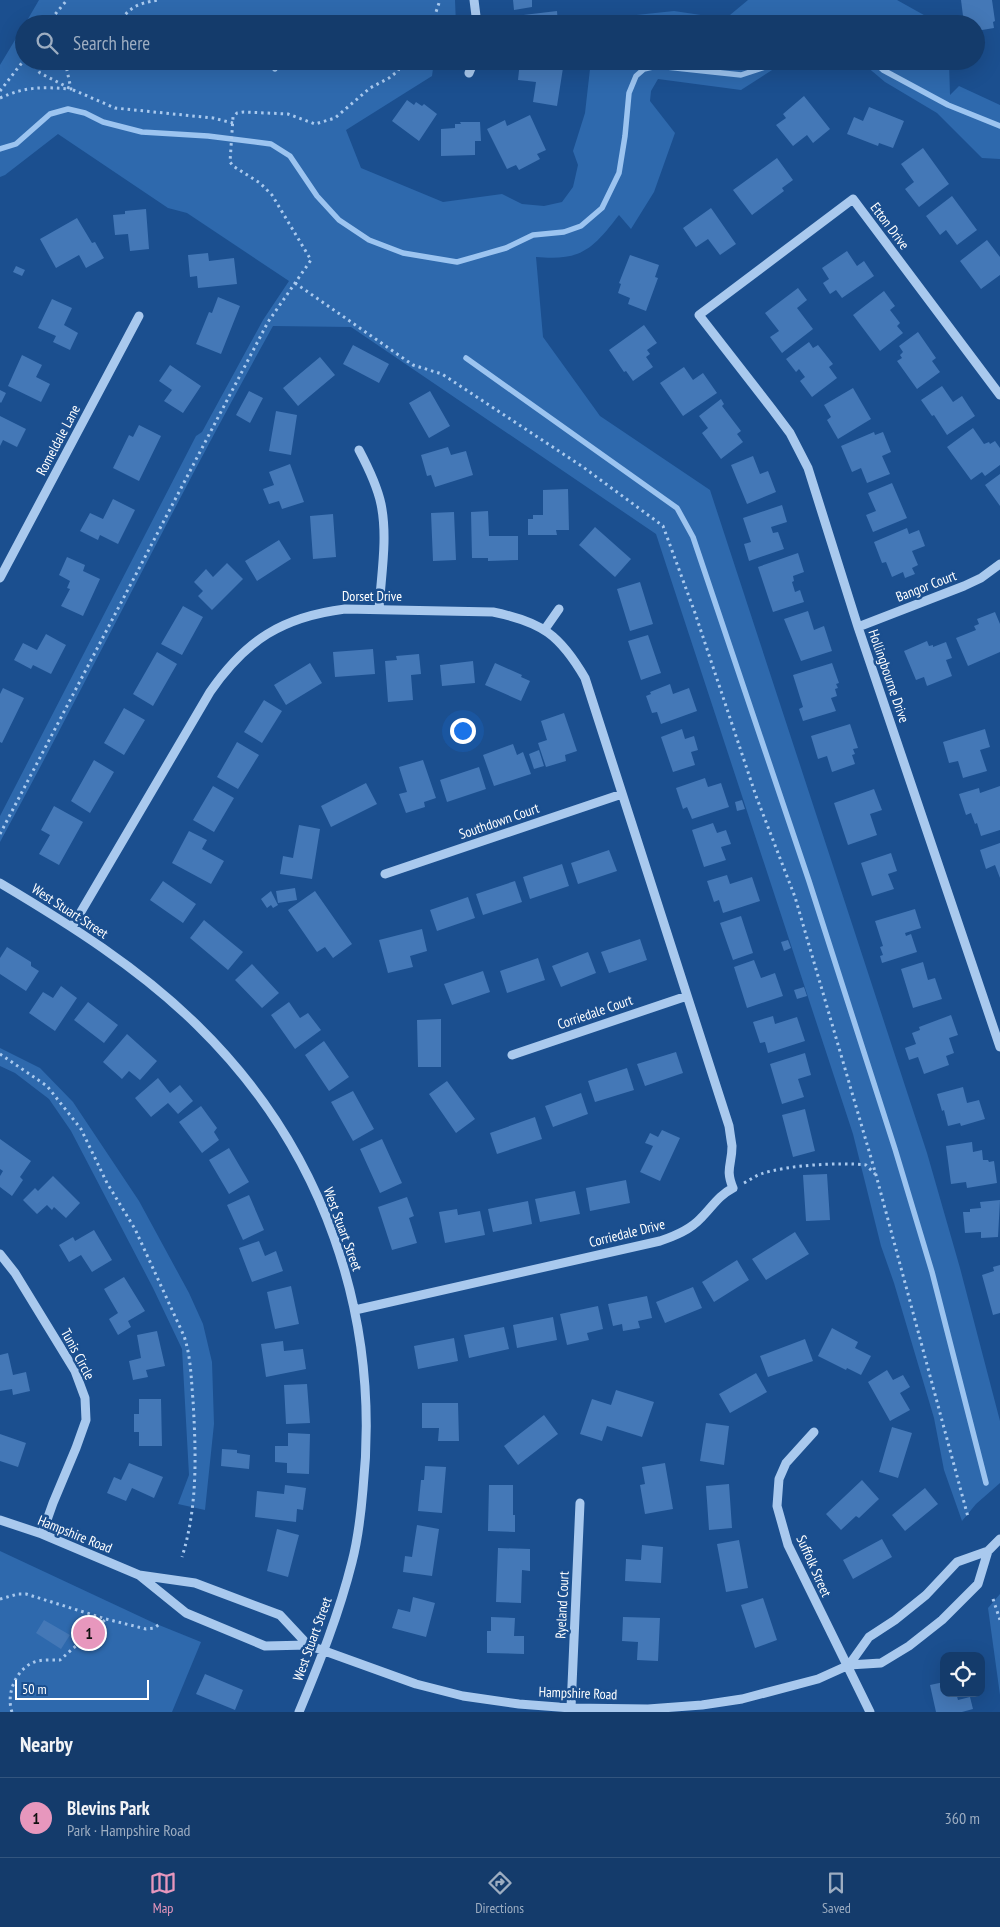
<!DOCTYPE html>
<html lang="en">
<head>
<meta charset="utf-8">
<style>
  body { margin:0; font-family:"PT Sans Narrow",sans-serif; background:#214673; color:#f1f3f6 }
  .controls { position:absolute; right:15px; bottom:15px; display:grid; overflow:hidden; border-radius:10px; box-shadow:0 5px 20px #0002 }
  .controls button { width:45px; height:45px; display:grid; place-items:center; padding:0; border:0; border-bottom:1px solid #33557e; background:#143b6b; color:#f1f3f6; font:25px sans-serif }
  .scale { position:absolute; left:15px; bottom:12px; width:134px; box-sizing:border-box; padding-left:5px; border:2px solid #fff; border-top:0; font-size:14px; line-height:18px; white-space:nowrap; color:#fff; -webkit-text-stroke:4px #1b4f8f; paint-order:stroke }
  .you { position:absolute; left:462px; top:730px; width:18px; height:18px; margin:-12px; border:4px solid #fff; border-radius:50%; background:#1a73e8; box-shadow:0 0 0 8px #1a73e833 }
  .badge { display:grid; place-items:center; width:32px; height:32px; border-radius:50%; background:#e797bd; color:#111; font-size:16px; font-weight:700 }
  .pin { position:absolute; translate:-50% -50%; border:2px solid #fff; box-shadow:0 1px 5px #0006 }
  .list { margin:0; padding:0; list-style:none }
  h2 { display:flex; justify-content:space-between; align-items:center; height:65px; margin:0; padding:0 20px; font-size:21px }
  h2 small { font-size:16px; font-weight:400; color:#9dadc1 }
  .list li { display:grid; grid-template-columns:32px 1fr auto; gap:15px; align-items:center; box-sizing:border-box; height:80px; padding:0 20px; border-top:1px solid #33557e }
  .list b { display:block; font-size:19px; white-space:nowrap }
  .list p { margin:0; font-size:16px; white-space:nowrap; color:#9dadc1 }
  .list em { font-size:16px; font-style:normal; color:#9dadc1 }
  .icon { flex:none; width:28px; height:28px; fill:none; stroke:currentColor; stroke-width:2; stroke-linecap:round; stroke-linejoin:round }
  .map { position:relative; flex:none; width:1000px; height:1712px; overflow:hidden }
  .search { position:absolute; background:#143b6b; box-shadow:0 5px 20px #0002; left:15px; right:15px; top:15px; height:55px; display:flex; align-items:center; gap:12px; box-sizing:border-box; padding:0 18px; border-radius:28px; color:#9dadc1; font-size:19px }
  .sheet { height:145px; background:#143b6b }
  nav { display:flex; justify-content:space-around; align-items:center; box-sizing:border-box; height:70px; border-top:1px solid #33557e; background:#143b6b; font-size:14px; color:#9dadc1 }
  nav a { display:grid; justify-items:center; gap:2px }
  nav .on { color:#e797bd }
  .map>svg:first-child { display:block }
  .green { fill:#2e69ad }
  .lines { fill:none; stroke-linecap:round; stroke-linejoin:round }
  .stream { stroke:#9cc4f0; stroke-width:5.5 }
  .building { fill:#4478b7 }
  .path { stroke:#a9c9ee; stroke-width:3; stroke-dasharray:2.5 4; stroke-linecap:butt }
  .minor { stroke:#a9c9ee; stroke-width:9 }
  .labels { text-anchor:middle; stroke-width:5; stroke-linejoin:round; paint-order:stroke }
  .street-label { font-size:14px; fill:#fff; stroke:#1b4f8f }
</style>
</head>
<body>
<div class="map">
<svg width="1000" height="1712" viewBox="0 0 1000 1712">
  <rect width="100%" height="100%" fill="#1b4f8f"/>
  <!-- green -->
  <path class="green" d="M39 0H455L456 24H25Z
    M748 0H897L940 24H610L627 16 674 11 721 18 730 15Z
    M24 25V61H434L432 76 346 130 361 168 443 202 502 194 522 204 544 206 562 202 573 187 578 165 573 151 585 113 590 69 593 61H786L741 90 658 79 651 91 650 101 675 133 654 192 631 229 619 215C592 250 581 261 536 257L543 337 600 416 710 490 927 1153 960 1268 1000 1421V1483L976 1504 962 1521 944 1470 934 1418 894 1283 881 1246 853 1134 656 534 351 327 273 326C178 496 93 671 0 842V816L196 436 202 432 263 320 289 281 187 213 168 208 58 134 5 175 0 177V65Z
    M860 61H949L950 95 959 86 1000 105V159L982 158 937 113 885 82Z
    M0 1048 40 1068 73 1102 139 1201 189 1293 203 1324 212 1362 214 1424 205 1510 178 1504 189 1475 182 1349 153 1288 71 1131 49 1099 15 1073 0 1066Z
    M0 1551 154 1623 201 1642 172 1712H0Z
    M1000 1594V1695L988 1608Z"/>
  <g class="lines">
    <!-- stream -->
    <path class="stream" d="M800 24C809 16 818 17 828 24
      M873 61 883 70 948 105 1000 126
      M275 69 276 61
      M0 149 16 144 50 114 68 109 85 113 103 122 142 132 208 136 271 144 290 156 317 196 339 220 369 240 403 253 457 262 506 248 533 235 564 232 581 226 602 208 619 173 625 136 629 93 636 76 644 69 657 66 741 75 765 67 769 61
      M466 358 677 508 693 537 809 881 895 1149 932 1272 986 1483"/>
  </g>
  <!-- building -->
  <path class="building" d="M513 0H532V7L514 10Z
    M961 0H992L995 21 993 22 994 28 976 31V24H964Z
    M557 11 558 24H516L515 16Z
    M520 61 563 68 557 106 533 102 536 82 518 80Z
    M804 96 830 129 813 143 807 135 793 146 776 125 786 118 783 114Z
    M407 100 414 105 416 102 422 106 424 104 437 114 419 141 392 121Z
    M869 107 904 121 893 148 879 143 878 146 847 134 854 117 863 121Z
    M530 115 546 150 537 154 540 159 519 170 516 165 507 169 487 129 505 120 507 126Z
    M460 122H480L481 141H475V155L441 156V129L455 128V124H461Z
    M923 148 949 184 919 207 905 189 914 182 901 164Z
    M777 158 793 180 782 188 784 191 752 215 733 190Z
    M952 196 977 230 957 245 946 230 940 235 926 216Z
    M711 208 736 244 720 255 708 239 696 247 683 228Z
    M146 209 149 249 130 251 128 234 115 235 113 215 125 214V211Z
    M77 218 92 243 95 242 104 258 86 268 79 255 56 268 40 239Z
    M987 240 1000 257V275L981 289 960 261Z
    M847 251 857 266 864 261 874 276 842 298 836 290 830 294 823 283 829 279 822 268Z
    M208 253 209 261 234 258 237 284 198 288 197 276 190 277 188 255Z
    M630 255 659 265 655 277 658 278 646 311 628 304 630 298 618 293 621 284 619 283Z
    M16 266 25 270 22 276 13 272Z
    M798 288 807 300 797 308 813 329 782 353 770 337 779 331 765 313Z
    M884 291 895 306 890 310 900 323 897 326 903 333 880 351 853 315Z
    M218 297 240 306 221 354 196 344 209 312 212 313Z
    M52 299 72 308 64 325 78 333 70 350 53 342 56 336 38 328Z
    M644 325 657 343 647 350 650 354 646 357 653 367 633 381 626 371 624 372 609 350Z
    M918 332 936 358 932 361 940 372 917 389 897 361 902 358 900 355 903 352 899 346Z
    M809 342 813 348 818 345 833 364 829 367 837 378 812 397 800 381 805 377 799 369 796 372 786 359Z
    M353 345 389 364 379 383 343 364Z
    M22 355 42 365 36 377 50 384 41 402 8 386Z
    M320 357 335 375 298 406 283 388Z
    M170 365 201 386 183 413 164 401 172 390 159 381Z
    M684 367 693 380 703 373 717 393 683 416 660 383Z
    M942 386 953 402 962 396 975 416 947 435 934 415 932 416 921 400Z
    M853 388 871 419 838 439 827 420 831 417 824 405Z
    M0 390 6 393 1 403 0 402Z
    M249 391 263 398 250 423 236 415Z
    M430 391 450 426 429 438 409 403Z
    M721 399 724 404 722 406 741 431 737 434 743 442 721 459 702 433 708 428 699 416Z
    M276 411 297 415 291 455 269 451Z
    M0 416 26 429 17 447 3 440 0 446Z
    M139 425 161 436 139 481 113 468 129 435 133 437Z
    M973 428 984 444 989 442 990 444 995 441 1000 448V465L985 476 982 472 971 480 947 447Z
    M874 432 875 435 883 432 891 452 882 456 890 474 867 483 861 468 852 472 841 446Z
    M448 447 451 455 466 451 473 475 435 487 431 475 427 476 421 455Z
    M753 456 760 474 768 471 776 492 747 504 731 465Z
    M290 464 304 502 282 509 279 501 269 504 263 489 274 485 269 472Z
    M1000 474V506L985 485Z
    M892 483 907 518 873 532 866 515 876 511 868 493Z
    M568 489 569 530H556L557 535H528V519H533V515H543V490Z
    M113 499 135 510 118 544 100 535 98 540 80 531 90 513 103 519Z
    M782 505 787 522 771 527 773 533 778 532 784 549 749 561 744 544 751 542 743 518Z
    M488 511 489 536H518V560L488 561V558H472L471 512Z
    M454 512 456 560 433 561 431 513Z
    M333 514 336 557 313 559 310 516Z
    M595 527 631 559 615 577 579 545Z
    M907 528 909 534 919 530 925 546 912 551 918 565 912 568 915 574 905 578 903 572 892 577 886 562 882 563 874 542Z
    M279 540 291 559 257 581 245 561Z
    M798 553 804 572 793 576 794 581 792 582 795 592 800 590 804 602 773 612 758 567Z
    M67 557 85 565 83 571 100 579 83 616 61 606 70 589 67 588 70 581 59 575Z
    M227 563 243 579 212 610 198 596 203 591 194 582 206 569 213 577Z
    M640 582 653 624 630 631 617 589Z
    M183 606 203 617 182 655 161 644Z
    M808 611 814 630 824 626 832 651 801 661 784 619Z
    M995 612 1000 624V652L968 666 956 638 976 630 974 626 979 624 977 619Z
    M46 634 66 645 51 674 33 665 31 669 14 660 23 643 37 650Z
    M648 635 661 673 641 680 628 641Z
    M927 641 929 646 933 645V647L946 642 952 658 946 660 952 676 927 686 924 677 916 680 904 651Z
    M373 649 375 674 335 677 333 652Z
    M157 652 177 664 153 706 133 694Z
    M419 654 421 674 411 675 413 700 388 702 385 661 397 660 396 656Z
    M473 661 475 683 442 686 440 665Z
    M310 663 322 683 286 705 274 685Z
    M495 663 522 675 521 677 530 681 521 701 485 685Z
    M832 663 839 683 836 684 838 688 835 689 837 696 831 698 836 711 803 721 799 709 803 707 793 675Z
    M670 684 673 694 689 688 697 711 661 724 657 712 652 713 646 696 651 694 650 692Z
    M3 688 24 698 2 743 0 742V694Z
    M264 700 282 711 262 743 244 732Z
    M124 708 145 720 124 755 104 743Z
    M564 713 577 751 565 755 566 761 546 767 538 743 547 740 541 721Z
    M850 724 858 748 853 749 855 754 852 755 855 764 832 772 827 756 818 759 811 736Z
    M682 729 685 739 694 736 698 750 691 752 695 765 673 772 661 737Z
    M985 729 990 747 980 750 987 771 963 778 958 761 949 763 943 742Z
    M237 742 259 755 238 789 217 777Z
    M513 744 517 755 523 752 531 774 494 786 483 755Z
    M539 750 544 766 534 769 529 754Z
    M94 760 114 772 90 813 71 801Z
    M423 760 436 798 424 802 425 807 406 813 399 794 407 792 399 767Z
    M479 767 486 789 447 802 440 780Z
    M705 778 708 787 721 783 729 807 692 819 687 807 683 809 676 788Z
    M366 783 377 804 331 827 321 806Z
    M213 786 234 798 214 832 193 820Z
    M1000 786V830L981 836 977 823 975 824 971 813 966 815 959 794 979 788 980 793Z
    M874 789 882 810 870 814 877 835 848 845 834 803Z
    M742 800 745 809 737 811 735 802Z
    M54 806 83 822 59 865 39 854 50 835 41 830Z
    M713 823 717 833 726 830 731 844 721 847 726 860 704 867 692 830Z
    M299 825 320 829 312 879 280 874 283 856 293 858Z
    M189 831 207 840 202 849 224 861 211 884 172 863Z
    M1000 843V878L995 865 986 869 980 850Z
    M609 850 617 871 578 884 571 863Z
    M891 853 897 871 888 874 894 889 872 896 861 863Z
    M562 864 569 886 530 899 523 877Z
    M727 875 730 884 752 877 760 901 723 913 719 900 714 902 707 881Z
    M163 881 196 904 183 923 150 900Z
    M515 881 522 902 483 915 476 894Z
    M295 888 297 900 278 903 276 891Z
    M271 891 278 905 273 908 271 905 267 908 261 899Z
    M315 891 352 944 333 958 325 947 317 952 288 910Z
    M468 897 475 918 437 931 430 910Z
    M915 909 921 928 905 933 906 936 911 934 917 952 882 963 880 956 883 955 880 947 883 946 875 921Z
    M741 916 753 953 733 960 720 923Z
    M204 920 243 952 228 970 190 938Z
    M422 929 427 951 410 956 413 967 388 973 379 940Z
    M640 939 647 960 609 973 601 952Z
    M788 940 791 948 784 951 781 942Z
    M7 947 31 962V966L39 971 26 991 0 974V958Z
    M588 952 596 973 561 987 552 966Z
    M538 958 545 980 507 993 500 971Z
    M754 960 761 978 775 973 783 996 747 1008 734 967Z
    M923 962 928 980 935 978 942 999 913 1008 901 969Z
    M252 964 279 993 262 1008 235 980Z
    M483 971 490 992 452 1005 444 984Z
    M61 986 77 998 55 1031 29 1013 43 992 53 998Z
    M804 987 807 996 797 999 794 990Z
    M88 1002 118 1025 104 1043 74 1020Z
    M289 1002 300 1018 308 1013 321 1030 295 1049 271 1015Z
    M951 1015 958 1035 949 1038 954 1053 946 1056 949 1065 924 1074 918 1057 909 1060 905 1048 916 1044 912 1033 920 1030 919 1027Z
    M773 1016 775 1024 797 1017 805 1041 768 1053 765 1042 760 1043 753 1022Z
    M441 1019V1067H418L417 1020Z
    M127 1034 157 1061 140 1080 129 1071 122 1079 103 1062Z
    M324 1041 349 1077 329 1091 305 1055Z
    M676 1052 683 1073 645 1086 637 1064Z
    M805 1053 811 1075 798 1079 804 1097 782 1104 770 1064Z
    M627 1068 634 1090 595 1102 588 1081Z
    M158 1078 170 1093 180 1085 193 1101 178 1114 168 1103 151 1117 135 1098Z
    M447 1081 475 1119 456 1133 429 1094Z
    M963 1087 967 1103 979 1100 985 1119 961 1126 960 1123 948 1126 944 1110 942 1111 937 1094Z
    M353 1091 374 1129 353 1141 331 1102Z
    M581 1093 588 1114 553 1127 545 1106Z
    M201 1106 217 1128 214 1132 219 1140 202 1153 179 1122Z
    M805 1109 815 1151 793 1157 782 1115Z
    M535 1117 542 1139 497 1154 490 1133Z
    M662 1130 680 1138 660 1181 640 1172 653 1146 645 1143 650 1133 658 1137Z
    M0 1139 31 1161 20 1177 23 1180 12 1196 0 1187V1176L3 1171 0 1169Z
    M382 1139 402 1183 380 1193 360 1149Z
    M972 1142 973 1152 982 1150 983 1160H988L989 1162 994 1161 997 1183 967 1188 966 1182 951 1184 946 1146Z
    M229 1148 249 1182 229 1194 209 1160Z
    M827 1174 830 1220 806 1221 803 1175Z
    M53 1176 80 1203 66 1218 54 1207 52 1210 47 1205 37 1214 23 1200 35 1188 38 1191Z
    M626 1180 630 1203 590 1211 586 1188Z
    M575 1191 580 1214 540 1222 535 1199Z
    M249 1195 264 1230 243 1240 227 1205Z
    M407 1197 414 1216 409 1218 417 1243 392 1250 378 1207Z
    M1000 1200 998 1237 981 1238V1232L965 1233 963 1212H970V1209L981 1208 980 1202Z
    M528 1201 532 1224 493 1232 488 1209Z
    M457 1209 458 1215 480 1211 485 1235 445 1243 439 1212Z
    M94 1230 112 1260 92 1272 81 1255 69 1262 59 1245 73 1237 75 1241Z
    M795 1232 809 1254 766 1280 752 1259Z
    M259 1241 265 1256 276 1251 283 1271 252 1282 239 1248Z
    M737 1260 749 1280 714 1302 702 1282Z
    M1000 1265V1313L993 1315 982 1275 994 1271 993 1267Z
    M124 1277 145 1311 128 1321 131 1327 118 1335 109 1319 118 1313 104 1289Z
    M291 1286 299 1324 275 1329 267 1292Z
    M693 1287 702 1308 665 1323 656 1302Z
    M647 1296 652 1318 638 1321 640 1328 623 1331 622 1324 613 1326 608 1304Z
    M598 1306 603 1329 587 1333 589 1340 567 1345 560 1314Z
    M553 1317 557 1340 517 1348 513 1325Z
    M504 1327 509 1349 469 1358 464 1335Z
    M832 1328 858 1342 855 1348 871 1356 861 1375 847 1368 846 1370 818 1356Z
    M157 1331 165 1366 146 1370 148 1377 133 1380 129 1361 141 1358 137 1335Z
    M454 1338 458 1361 418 1369 414 1346Z
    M805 1339 813 1361 768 1377 760 1356Z
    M283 1341 284 1351 303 1349 306 1369 266 1377 261 1344Z
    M8 1353 13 1375 26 1372 30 1391 13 1395 12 1389 0 1391V1355Z
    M887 1370 893 1380 903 1375 910 1387 900 1393 910 1410 890 1421 868 1382Z
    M756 1373 767 1392 730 1413 719 1394Z
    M307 1384 310 1423 286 1424 284 1385Z
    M616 1390 654 1402 642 1437 607 1426 602 1441 580 1434 592 1399 611 1405Z
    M139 1399H161L162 1446H139V1432H134V1414H139Z
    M422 1403H458L459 1441H438L439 1428H422Z
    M544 1415 558 1434 518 1465 504 1446Z
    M706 1423 729 1426 724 1465 700 1461Z
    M892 1427 912 1433 898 1478 879 1472Z
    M288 1433 310 1434 309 1474 287 1473V1463L275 1462V1446H288Z
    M0 1434 26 1443 18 1467 0 1461Z
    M222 1449 237 1450V1453L250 1455 249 1469 221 1466Z
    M129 1463 163 1477 154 1498 132 1488 126 1501 107 1493 114 1477 121 1480Z
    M665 1463 673 1509 645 1514 640 1485 645 1484 642 1467Z
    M425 1466 446 1467 442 1513 418 1511 421 1480H424Z
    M862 1480 879 1499 859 1518 856 1516 841 1530 826 1514Z
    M729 1484 732 1528 709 1530 706 1486Z
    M285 1485 306 1488 303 1510 297 1509 296 1522 255 1517 257 1491 284 1494Z
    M489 1485H513V1515H515V1532L488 1531Z
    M925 1488 938 1504 905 1531 892 1515Z
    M417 1525 439 1529 432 1576 403 1572 405 1556 412 1557Z
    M277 1529 299 1535 288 1577 267 1571Z
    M882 1539 892 1557 853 1579 843 1560Z
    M739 1540 748 1588 726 1592 717 1544Z
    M642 1545 663 1547 661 1583 625 1581 626 1559 641 1560Z
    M498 1548 530 1549V1571L522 1570 521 1603 496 1602Z
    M413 1597 435 1603 426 1637 392 1628 398 1609 410 1612Z
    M763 1598 777 1640 755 1648 741 1605Z
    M491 1617 515 1618 514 1636H524V1654L487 1653V1631H491Z
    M623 1617 660 1618 658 1661 637 1660 638 1642 622 1641Z
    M44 1620 70 1635 61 1649 36 1633Z
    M205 1674 243 1690 235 1710 196 1694Z
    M944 1682V1693H956L958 1700 970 1697 973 1709 962 1712H936L930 1685Z"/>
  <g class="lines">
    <!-- path -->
    <path class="path" d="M47 24 67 0
      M117 24C132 6 136 4 158 0
      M432 24 440 0
      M31 61 40 73 71 89 115 108 213 118 233 123
      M0 91 24 60
      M0 98C27 86 42 87 71 89L65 61
      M295 283 413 365 442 374 583 467 663 526 695 613 756 796 795 897 876 1175 968 1517
      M0 834 268 322 311 260 272 195 260 183 233 166 230 162 233 117 237 113 244 112 288 114 315 124 335 118 370 88 389 78 398 71 402 61
      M0 1054 47 1086 81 1129 107 1183 135 1229 184 1336C191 1357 191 1378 193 1400 196 1453 198 1506 182 1557
      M744 1183C750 1180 755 1176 761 1174 786 1165 841 1162 866 1165L875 1174
      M0 1599 18 1594H26L106 1619 146 1629 154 1628 161 1623
      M993 1599 1000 1620
      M12 1712C6 1695 15 1671 32 1663 40 1659 51 1660 60 1660L106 1619"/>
    <!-- minor -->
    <path class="minor" d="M474 0 477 24
      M469 73 474 61
      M1000 395 853 199 699 315 772 409 790 433 808 468 858 627 1000 1047
      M359 450C368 467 377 485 381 504 388 538 381 575 379 610
      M0 578 139 316
      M858 627 964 586 981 578 1000 564
      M545 629 559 609
      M385 874 622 794
      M0 883C69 924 139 968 197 1025 323 1148 381 1314 363 1489 361 1513 358 1539 352 1562 339 1614 319 1664 299 1712
      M72 927 210 692C246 640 282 617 345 609L493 612C542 622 560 635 585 678L729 1126C730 1133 731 1140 732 1146 732 1165 725 1169 733 1188 718 1196 713 1206 701 1218 690 1230 675 1236 660 1241L355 1310
      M512 1055 687 996
      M0 1254 15 1273 75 1371 85 1398 86 1420 76 1448 53 1503 42 1534
      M814 1432 786 1463 779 1479 777 1506 788 1545 870 1712
      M0 1520 42 1534 139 1575 186 1613 265 1646 308 1645 416 1684 463 1696 519 1704 571 1708 648 1709 702 1705 742 1699 818 1679 849 1665 881 1663 909 1646 942 1620 978 1584 988 1551
      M139 1575 195 1583 280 1615 308 1645
      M849 1665 869 1637 895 1620 926 1595 957 1562 988 1551 1000 1539
      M571 1708 580 1503"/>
  </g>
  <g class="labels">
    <!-- street labels -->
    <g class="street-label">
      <text transform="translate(890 226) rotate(53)" y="5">Etton Drive</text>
      <text transform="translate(58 440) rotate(-62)" y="5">Romeldale Lane</text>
      <text transform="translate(926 586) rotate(-21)" y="5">Bangor Court</text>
      <text x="372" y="601">Dorset Drive</text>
      <text transform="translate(889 676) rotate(71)" y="5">Hollingbourne Drive</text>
      <text transform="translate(499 821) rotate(-19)" y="5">Southdown Court</text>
      <text transform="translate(70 911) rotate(33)" y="5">West Stuart Street</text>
      <text transform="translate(595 1012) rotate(-19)" y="5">Corriedale Court</text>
      <text transform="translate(343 1229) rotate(70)" y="5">West Stuart Street</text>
      <text transform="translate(627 1233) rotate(-14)" y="5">Corriedale Drive</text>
      <text transform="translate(78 1354) rotate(62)" y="5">Tunis Circle</text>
      <text transform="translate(75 1534) rotate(22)" y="5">Hampshire Road</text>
      <text transform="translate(814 1566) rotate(66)" y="5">Suffolk Street</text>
      <text transform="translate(562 1605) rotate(-87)" y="5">Ryeland Court</text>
      <text transform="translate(312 1639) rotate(-70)" y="5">West Stuart Street</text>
      <text transform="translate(578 1693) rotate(2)" y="5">Hampshire Road</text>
    </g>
  </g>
</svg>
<div class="controls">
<button><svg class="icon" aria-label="locate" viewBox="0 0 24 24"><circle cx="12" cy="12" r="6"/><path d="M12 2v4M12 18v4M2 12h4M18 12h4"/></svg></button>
</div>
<div class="scale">50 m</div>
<div class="you"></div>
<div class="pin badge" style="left:89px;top:1633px">1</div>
<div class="search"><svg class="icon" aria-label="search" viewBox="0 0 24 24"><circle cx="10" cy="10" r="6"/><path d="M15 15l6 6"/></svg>Search here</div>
</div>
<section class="sheet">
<h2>Nearby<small></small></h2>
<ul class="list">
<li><span class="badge">1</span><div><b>Blevins Park</b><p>Park · Hampshire Road</p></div><em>360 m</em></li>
</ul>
</section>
<nav>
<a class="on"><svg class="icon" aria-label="map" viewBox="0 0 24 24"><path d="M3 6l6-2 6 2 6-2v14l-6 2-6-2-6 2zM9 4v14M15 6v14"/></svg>Map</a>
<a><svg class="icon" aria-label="directions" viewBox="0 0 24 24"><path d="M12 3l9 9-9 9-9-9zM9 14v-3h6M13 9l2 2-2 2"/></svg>Directions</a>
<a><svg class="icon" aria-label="saved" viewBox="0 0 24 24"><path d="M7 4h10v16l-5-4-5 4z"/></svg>Saved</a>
</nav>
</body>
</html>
